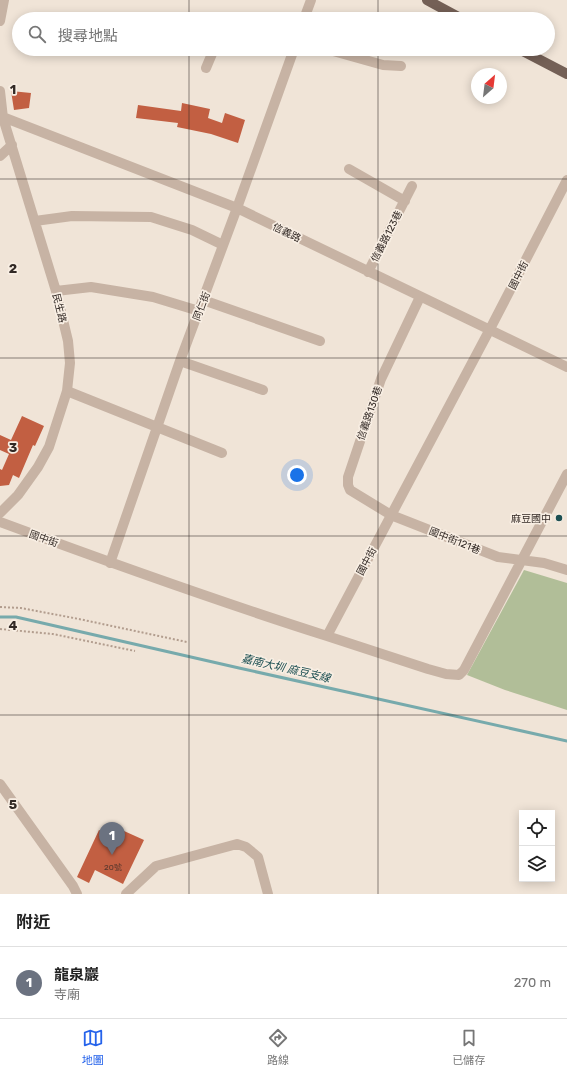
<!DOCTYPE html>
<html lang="zh-TW">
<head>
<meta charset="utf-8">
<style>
  body { margin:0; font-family:Rubik,"Noto Sans TC",sans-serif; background:#f2f2f2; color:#222 }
  .controls { position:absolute; right:12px; bottom:12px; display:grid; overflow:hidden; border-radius:0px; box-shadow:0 2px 10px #0003 }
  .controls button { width:36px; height:36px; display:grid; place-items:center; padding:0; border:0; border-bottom:1px solid #e0e0e0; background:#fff; color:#222; font:20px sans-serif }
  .compass { position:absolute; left:471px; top:68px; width:36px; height:36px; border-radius:50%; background:#fff; box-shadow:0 2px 10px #0003; rotate:28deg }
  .you { position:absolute; left:297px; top:475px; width:14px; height:14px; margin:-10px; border:3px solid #fff; border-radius:50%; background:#1a73e8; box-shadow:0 0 0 6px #1a73e833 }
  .badge { display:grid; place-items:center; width:26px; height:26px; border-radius:50%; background:#2563eb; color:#fff; font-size:13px; font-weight:700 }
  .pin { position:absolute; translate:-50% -33px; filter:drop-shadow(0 1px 2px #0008) }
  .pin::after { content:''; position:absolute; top:21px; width:14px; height:12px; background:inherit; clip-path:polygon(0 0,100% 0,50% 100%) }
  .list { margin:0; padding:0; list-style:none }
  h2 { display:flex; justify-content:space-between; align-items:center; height:52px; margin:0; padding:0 16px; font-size:17px }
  h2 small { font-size:13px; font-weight:400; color:#767676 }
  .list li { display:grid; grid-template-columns:26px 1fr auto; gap:12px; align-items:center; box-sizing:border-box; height:72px; padding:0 16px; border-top:1px solid #e0e0e0 }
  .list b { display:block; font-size:15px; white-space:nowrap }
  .list p { margin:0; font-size:13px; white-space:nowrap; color:#767676 }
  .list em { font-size:13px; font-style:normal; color:#767676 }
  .icon { flex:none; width:22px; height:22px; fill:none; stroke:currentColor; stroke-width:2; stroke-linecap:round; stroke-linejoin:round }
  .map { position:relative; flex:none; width:567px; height:894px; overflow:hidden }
  .search { position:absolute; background:#fff; box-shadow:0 2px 10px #0003; left:12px; right:12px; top:12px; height:44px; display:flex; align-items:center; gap:10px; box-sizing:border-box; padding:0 14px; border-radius:22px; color:#767676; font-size:15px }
  .sheet { height:124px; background:#fff }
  nav { display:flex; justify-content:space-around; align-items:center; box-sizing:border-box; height:56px; border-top:1px solid #e0e0e0; background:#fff; font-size:11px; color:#767676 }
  nav a { display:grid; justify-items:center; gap:2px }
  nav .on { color:#2563eb }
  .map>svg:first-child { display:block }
  .green { fill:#b1be98 }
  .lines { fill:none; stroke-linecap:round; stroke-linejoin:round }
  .stream { stroke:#77aaac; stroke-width:3 }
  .building { fill:#c25f42 }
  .path { stroke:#b29d8e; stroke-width:2; stroke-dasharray:2 2; stroke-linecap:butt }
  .minor { stroke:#c7b3a4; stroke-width:10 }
  .major { stroke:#746056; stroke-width:10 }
  .grid { fill:none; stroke:#322925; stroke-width:1; stroke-opacity:0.55 }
  .poi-dot { fill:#1c4f52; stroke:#f8eee3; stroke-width:1.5 }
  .labels { text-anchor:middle; stroke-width:3.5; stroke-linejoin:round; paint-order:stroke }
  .number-label { font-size:8px; fill:#56362c }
  .street-label { font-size:10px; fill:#322925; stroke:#f8eee3 }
  .poi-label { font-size:10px; fill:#322925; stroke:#f8eee3; text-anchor:end }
  .water-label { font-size:11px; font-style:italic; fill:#1c4f52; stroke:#f8eee3 }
  .grid-label { font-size:13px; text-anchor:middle; font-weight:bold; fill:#322925; stroke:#f8eee3; stroke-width:3.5; stroke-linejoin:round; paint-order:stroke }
</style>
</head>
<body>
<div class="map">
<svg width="567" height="894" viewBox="0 0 567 894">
  <rect width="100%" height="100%" fill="#f0e4d7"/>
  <!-- green -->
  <path class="green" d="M524 570 567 583V710L505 690 467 675Z"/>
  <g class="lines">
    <!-- stream -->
    <path class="stream" d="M0 617H16L239 668 567 741"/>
  </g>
  <!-- building -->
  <path class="building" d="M11 91 31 93 29 108 14 110Z
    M182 103 210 109 208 118 222 123 225 113 245 120 238 143 211 134 177 127 178 123 136 118 138 105 181 111Z
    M22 416 44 426 35 446 33 445 19 478 13 475 9 485 0 486V469L2 470 9 454 0 450V435L11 440Z
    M113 826 144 840 123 884 95 870 89 883 77 877 99 830 109 835Z"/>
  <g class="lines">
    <!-- path -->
    <path class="path" d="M0 607 21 608 79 619 187 642
      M0 629 53 634 135 651"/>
    <!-- minor -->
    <path class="minor" d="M304 19 311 0
      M0 21 4 0
      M326 49 383 65 401 66
      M206 68 214 49
      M0 91 3 118 56 291 68 341 70 363 67 391 49 447 38 467 18 495 0 513
      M0 116 237 208 567 367
      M0 156 12 145
      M349 169 405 201
      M35 221 72 216 151 217 192 230 223 245
      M368 272 412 186
      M56 291 91 287 153 297 199 311
      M420 297 381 379 348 477V485L350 490 391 515 498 557 544 563 567 570
      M203 300 320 341
      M180 361 263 390
      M67 391 222 453
      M0 522C108 562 217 601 327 636L490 329 567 180
      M110 563 180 361 237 208 294 49
      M327 636 428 669 446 674 459 675 464 670 567 474
      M0 784 73 886 77 894
      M126 894 156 866 237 844 246 847 258 857 268 894"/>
    <!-- major -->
    <path class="major" d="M427 0 462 19
      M519 49 567 74"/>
  </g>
  <!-- grid -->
  <path class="grid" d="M189 0V19M378 0V19M189 49V894M378 49V894M0 179H567M0 358H567M0 536H567M0 715H567"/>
  <!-- markers -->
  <circle class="poi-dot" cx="559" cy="518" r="4"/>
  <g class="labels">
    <!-- number labels -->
    <g class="number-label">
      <text x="113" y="870">20號</text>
    </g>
    <!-- street labels -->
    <g class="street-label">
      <text transform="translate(287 232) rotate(26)" y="4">信義路</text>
      <text transform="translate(386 236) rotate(-63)" y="4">信義路123巷</text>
      <text transform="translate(518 275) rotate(-63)" y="4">國中街</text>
      <text transform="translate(201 306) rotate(-69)" y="4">同仁街</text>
      <text transform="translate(60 308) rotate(76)" y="4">民生路</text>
      <text transform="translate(369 413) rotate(-71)" y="4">信義路130巷</text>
      <text transform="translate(44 538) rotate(20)" y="4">國中街</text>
      <text transform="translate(455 540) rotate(22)" y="4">國中街121巷</text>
      <text transform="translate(366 561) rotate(-62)" y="4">國中街</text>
    </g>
    <!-- poi labels -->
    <g class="poi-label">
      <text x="551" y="522">麻豆國中</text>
    </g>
    <!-- water labels -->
    <g class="water-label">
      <text transform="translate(286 668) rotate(13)" y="4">嘉南大圳 麻豆支線</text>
    </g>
  </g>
  <g class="grid-label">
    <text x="13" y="94">1</text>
    <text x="13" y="273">2</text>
    <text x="13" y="452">3</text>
    <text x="13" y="630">4</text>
    <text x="13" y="809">5</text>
  </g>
</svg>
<div class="controls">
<button><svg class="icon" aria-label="locate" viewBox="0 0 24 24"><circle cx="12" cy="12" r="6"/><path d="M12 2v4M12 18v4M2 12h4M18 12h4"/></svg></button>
<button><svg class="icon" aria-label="layers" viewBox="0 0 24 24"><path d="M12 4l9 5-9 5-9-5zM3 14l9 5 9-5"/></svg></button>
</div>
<svg class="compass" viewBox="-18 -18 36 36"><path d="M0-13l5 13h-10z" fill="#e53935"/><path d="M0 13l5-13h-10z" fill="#767676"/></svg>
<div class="you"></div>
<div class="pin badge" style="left:112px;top:855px;background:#6b7280">1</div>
<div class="search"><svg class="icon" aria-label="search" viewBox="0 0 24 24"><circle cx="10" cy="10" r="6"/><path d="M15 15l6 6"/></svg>搜尋地點</div>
</div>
<section class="sheet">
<h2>附近<small></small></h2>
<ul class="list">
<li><span class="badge" style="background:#6b7280">1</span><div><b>龍泉巖</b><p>寺廟</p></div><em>270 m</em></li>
</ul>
</section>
<nav>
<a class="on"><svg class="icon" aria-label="map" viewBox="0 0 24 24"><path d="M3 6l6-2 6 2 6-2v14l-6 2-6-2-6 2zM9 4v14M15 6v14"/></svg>地圖</a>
<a><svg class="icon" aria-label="directions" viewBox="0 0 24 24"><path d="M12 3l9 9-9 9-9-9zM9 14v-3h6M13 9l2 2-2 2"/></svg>路線</a>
<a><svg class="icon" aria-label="saved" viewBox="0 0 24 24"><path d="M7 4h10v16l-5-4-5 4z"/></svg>已儲存</a>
</nav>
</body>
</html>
